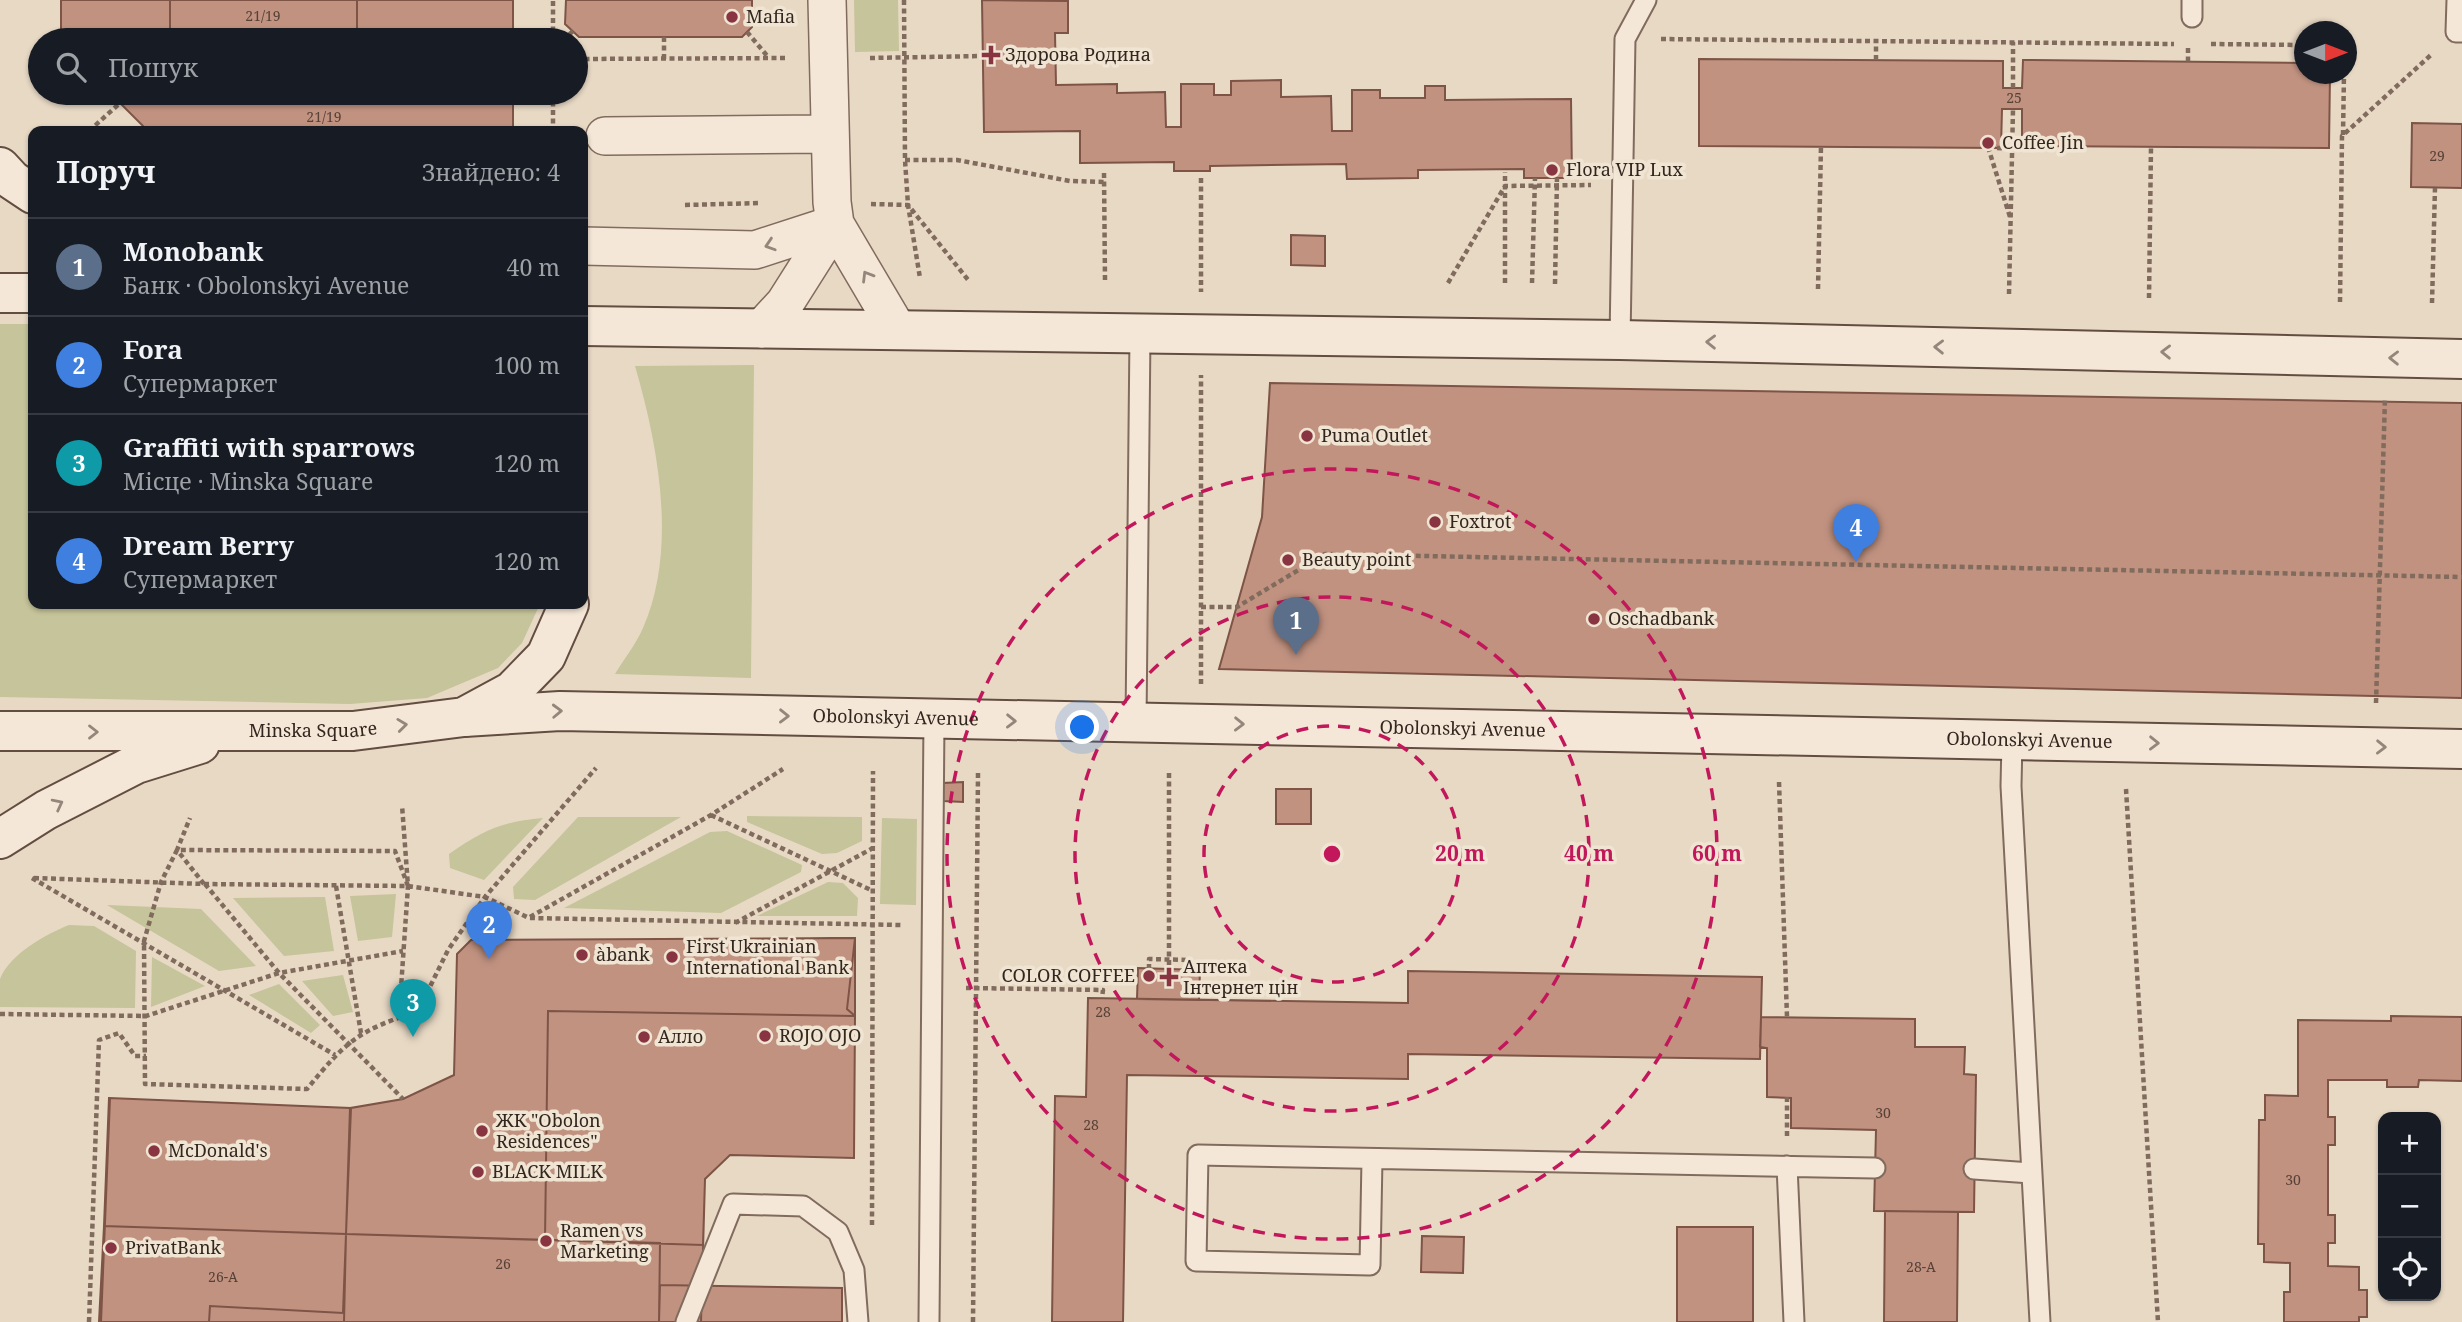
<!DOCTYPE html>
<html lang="uk">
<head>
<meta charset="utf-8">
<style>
  body { margin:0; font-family:"Noto Serif",serif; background:#242831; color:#f1f3f6 }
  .controls { position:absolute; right:21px; bottom:21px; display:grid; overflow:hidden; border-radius:14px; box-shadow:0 2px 5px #0004 }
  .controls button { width:63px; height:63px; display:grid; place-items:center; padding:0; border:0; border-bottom:2px solid #363941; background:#171b24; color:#f1f3f6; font:35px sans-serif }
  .compass { position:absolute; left:2294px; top:21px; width:63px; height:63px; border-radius:50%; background:#171b24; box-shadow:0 2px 5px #0004; rotate:90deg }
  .you { position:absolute; left:1083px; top:728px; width:24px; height:24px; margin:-18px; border:5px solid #fff; border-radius:50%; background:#1a73e8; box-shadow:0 0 0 10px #1a73e833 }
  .badge { display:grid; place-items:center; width:46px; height:46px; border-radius:50%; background:#d93025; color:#fff; font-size:23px; font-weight:700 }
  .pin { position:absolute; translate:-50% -58px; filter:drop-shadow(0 2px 4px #0008) }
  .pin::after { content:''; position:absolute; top:37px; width:24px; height:21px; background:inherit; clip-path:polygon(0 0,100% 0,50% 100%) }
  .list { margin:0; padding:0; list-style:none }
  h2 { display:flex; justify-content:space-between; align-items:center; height:91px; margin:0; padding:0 28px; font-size:30px }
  h2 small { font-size:23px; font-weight:400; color:#9ea1a6 }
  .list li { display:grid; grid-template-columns:46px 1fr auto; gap:21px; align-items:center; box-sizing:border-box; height:98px; padding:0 28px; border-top:2px solid #363941 }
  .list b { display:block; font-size:26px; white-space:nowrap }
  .list p { margin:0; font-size:23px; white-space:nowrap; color:#9ea1a6 }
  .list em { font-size:23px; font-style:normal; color:#9ea1a6 }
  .icon { flex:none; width:38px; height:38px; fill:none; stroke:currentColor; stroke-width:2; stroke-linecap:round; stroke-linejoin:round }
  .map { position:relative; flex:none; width:2462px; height:1322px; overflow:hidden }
  .search { position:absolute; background:#171b24; box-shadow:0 2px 5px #0004; left:28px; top:28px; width:560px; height:77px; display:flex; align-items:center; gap:18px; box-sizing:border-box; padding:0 24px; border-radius:38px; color:#9ea1a6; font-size:26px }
  .panel { position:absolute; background:#171b24; box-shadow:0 2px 5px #0004; left:28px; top:126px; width:560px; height:483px; border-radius:14px }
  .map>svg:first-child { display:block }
  .green { fill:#c5c49a }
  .building { fill:#c19280; stroke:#7d5446; stroke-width:2 }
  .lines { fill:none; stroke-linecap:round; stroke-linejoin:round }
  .lane-casing { stroke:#816b5d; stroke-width:23 }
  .street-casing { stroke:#816b5d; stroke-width:40 }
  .secondary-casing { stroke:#624d40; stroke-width:42 }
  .path { stroke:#816b5d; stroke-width:4.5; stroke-dasharray:5 3.5; stroke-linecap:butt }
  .lane { stroke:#f4e7d7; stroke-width:19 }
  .street { stroke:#f4e7d7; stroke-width:37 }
  .secondary { stroke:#f4e7d7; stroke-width:38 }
  .oneway { stroke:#94867b }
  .ring { fill:none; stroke:#c2185b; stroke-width:3.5; stroke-dasharray:12 9 }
  .poi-dot { fill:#883541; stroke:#f0e4d3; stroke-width:2.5 }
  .labels { text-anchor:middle; stroke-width:7; stroke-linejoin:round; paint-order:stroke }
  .number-label { font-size:14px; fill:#564137 }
  .poi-label { font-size:18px; fill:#33261f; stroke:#f0e4d3; text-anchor:start }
  .street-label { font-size:18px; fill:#33261f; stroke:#f0e4d3 }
  .centre { fill:#c2185b; stroke:#f0e4d3; stroke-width:3.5 }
  .ring-label { font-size:21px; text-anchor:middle; font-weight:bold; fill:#c2185b; stroke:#f0e4d3; stroke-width:7; stroke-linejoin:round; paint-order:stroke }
</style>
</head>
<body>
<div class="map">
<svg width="2462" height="1322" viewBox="0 0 2462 1322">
  <rect width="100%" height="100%" fill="#e8d9c5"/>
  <!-- green -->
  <path class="green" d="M854 0H898L899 51 855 52Z
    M0 324H33V604H540L522 643 498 668 427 698 350 704 0 697Z
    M754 365 751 678 615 674C624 659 636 644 643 628 678 549 658 445 635 366Z
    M747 816 862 817V841L837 853 822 854 747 822Z
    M578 817H681L535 900 514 899 513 887Z
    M543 818 484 880 450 868 449 854C484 830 500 822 543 818Z
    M882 818 917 819 916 905 880 904Z
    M727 831 802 865 801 872 721 913 564 908 710 832Z
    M828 882 843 883 858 898 857 916H757Z
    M396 894 392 937 358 941 350 896Z
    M325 897 334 951 284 956 233 898Z
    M107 905 201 909 256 966 219 971Z
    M69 925 94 926 136 951 135 1008 0 1007C0 1000 0 987 0 979 10 954 46 934 69 925Z
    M152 957 205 986 151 1007Z
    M343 975 353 1012 333 1016 302 981Z
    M279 984 320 1025 311 1033 249 995Z"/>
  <!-- building -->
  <path class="building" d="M61 0H513V40H61Z
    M61 0H513V40H61Z
    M170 0H357V33H170Z
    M566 0H752V27L742 37H579L565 24Z
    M982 0 1068 1V33H1055L1056 85 1117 84V93L1165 92 1166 127H1181V84H1214V95H1231V81L1281 80V97L1331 96 1332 131H1352V90H1380V98H1425V86H1445V100L1571 99 1572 178H1524V169L1418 170V178L1347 179 1346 164 1210 166V171H1174V162L1080 163V131L984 132Z
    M1699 59 2003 61V88H2022L2023 60 2304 63V74H2330L2329 148 2022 146V109H2002L2001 148 1699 146Z
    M110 93H513V131H148Z
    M110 93H513V131H148Z
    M2412 123 2462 124V188L2411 187Z
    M1291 235 1325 236V266L1291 265Z
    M1270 383 2462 403V698L1219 669 1262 517Z
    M963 782V802L943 801V783Z
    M1276 789H1311V824H1276Z
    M855 938V1016L548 1011 545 1240 346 1234 351 1108 403 1099 454 1075 457 954 471 940Z
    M855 938 847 1009 855 1016 854 1158 730 1155 705 1179 701 1322H101L110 1098 350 1108 403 1099 454 1075 457 954 471 940Z
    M1138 968 1200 970 1199 1000 1137 999Z
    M1408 971 1762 977 1760 1059 1408 1054V1079L1127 1075 1123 1322H1052L1055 1096 1086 1097 1088 998 1408 1003Z
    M548 1011 855 1016 854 1158 730 1155 705 1179 703 1245 545 1240Z
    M2391 1016 2462 1017V1081L2419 1080 2418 1087H2387V1080H2328V1117H2335V1145H2328V1215H2335V1243H2328V1266L2359 1267V1290H2367V1317H2359V1322H2284V1292H2290V1263L2264 1262V1244H2258L2259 1120H2265V1095L2298 1096V1020L2391 1021Z
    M1761 1017 1915 1019V1047H1965L1964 1074 1976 1075 1974 1212 1874 1211 1876 1130 1791 1128V1098L1767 1097V1048L1760 1047Z
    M109 1098 350 1108 346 1234 104 1226Z
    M1885 1211 1958 1212 1957 1322H1884Z
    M104 1226 346 1234 343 1313 210 1306 209 1322H99Z
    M1677 1227H1753V1322H1677Z
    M346 1234 660 1243 659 1322H344Z
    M1422 1236 1464 1237 1463 1273 1421 1272Z
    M660 1285 842 1288V1322H659Z"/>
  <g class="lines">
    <!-- lane casing -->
    <g class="lane-casing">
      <path id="lane" d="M2457 0 2456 32H2462
        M2192 17V0
        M1620 340 1625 39 1646 0
        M1136 723 1140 334
        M2012 741 2011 786 2040 1322
        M1372 1159 1370 1265 1196 1261 1198 1155 1875 1168
        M1787 1166 1794 1322
        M1974 1169 2031 1173
        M686 1322 733 1204 803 1206 838 1232 854 1270 858 1322
        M929 1322 934 719"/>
    </g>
    <!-- street casing -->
    <g class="street-casing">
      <path id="street" d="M827 0 832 202 835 224 897 329
        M605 136 829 134
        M583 246 755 250 835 224
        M761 329 785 303 835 224"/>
    </g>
    <!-- secondary casing -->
    <g class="secondary-casing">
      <g id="secondary">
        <path d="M0 167 12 180 33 194"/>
        <path d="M0 293H33"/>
        <path d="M583 326 1620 340 2462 359"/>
        <path id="s1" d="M464 717 560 711 2462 749"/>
        <path id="s2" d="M0 731H353L464 717 512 691 546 656 569 604"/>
        <path d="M0 839 46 810 136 764 200 744"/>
      </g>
    </g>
    <!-- path -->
    <path class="path" d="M904 0 905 160 908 205 920 278
      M747 32 769 58
      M664 37V59
      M1661 39 2174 44
      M553 40V0
      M563 40 573 31
      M2211 44 2304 45
      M2188 48V62
      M870 58 983 56
      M576 59 788 58
      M1876 60V41
      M2013 88V42
      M553 93V131
      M89 131 120 103
      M2343 135 2344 74
      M1988 147 2010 217
      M1997 148 2012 149
      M905 160H957L1070 181 1104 182
      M1104 173 1105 280
      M1201 178V292
      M871 204 908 205 969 281
      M685 205 760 203
      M1448 283 1505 186 1591 185
      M1505 283V172
      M1532 283 1535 178
      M1555 284 1557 178
      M1818 289 1821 146
      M2009 294 2013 109
      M2149 298 2151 147
      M2340 302 2342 136 2432 54
      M2432 303 2435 188
      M1201 607H1237L1325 554 2462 577
      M1201 684V375
      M2376 703 2385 398
      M1169 773V969
      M1779 782 1787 1017
      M2126 789 2158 1322
      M711 815 873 891
      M32 878 335 1055
      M34 878 204 884 177 850 190 818
      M204 884 408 886 485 897 529 918 901 925
      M205 884 279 973 403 1099
      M336 886 361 1033
      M408 886 395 851 177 850 161 882 144 941 145 1084 307 1089C347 1040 358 1031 418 1011L448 950 485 897 596 768
      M530 917 711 815 783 769
      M735 923 873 848
      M1149 969V959L1189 960 1188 970
      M966 988 1103 990 1102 998
      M0 1014 146 1016 279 973 403 951
      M399 1017 408 886 402 805
      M1787 1097V1137
      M872 1225 873 771
      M89 1322 99 1040 119 1033 135 1056H146
      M973 1322 978 773"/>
    <!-- lane -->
    <use href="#lane" class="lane"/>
    <!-- street -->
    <use href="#street" class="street"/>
    <!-- secondary -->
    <use href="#secondary" class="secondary"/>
  </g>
  <!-- one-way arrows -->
  <defs><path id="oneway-chevron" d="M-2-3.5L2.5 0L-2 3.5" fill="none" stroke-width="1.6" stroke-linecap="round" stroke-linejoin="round" transform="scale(1.75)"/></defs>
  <g class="oneway">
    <use href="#oneway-chevron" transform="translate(770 245) rotate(162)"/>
    <use href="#oneway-chevron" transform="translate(867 276) rotate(-121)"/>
    <use href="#oneway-chevron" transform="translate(1711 342) rotate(-179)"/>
    <use href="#oneway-chevron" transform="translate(1939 347) rotate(-179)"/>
    <use href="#oneway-chevron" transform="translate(2166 352) rotate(-179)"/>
    <use href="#oneway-chevron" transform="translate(2394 358) rotate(-179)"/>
    <use href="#oneway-chevron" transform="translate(557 711) rotate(-2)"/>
    <use href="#oneway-chevron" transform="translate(784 716) rotate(1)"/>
    <use href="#oneway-chevron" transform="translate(1011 721) rotate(1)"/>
    <use href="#oneway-chevron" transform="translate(1239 724) rotate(1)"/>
    <use href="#oneway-chevron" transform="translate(402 725) rotate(-7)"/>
    <use href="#oneway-chevron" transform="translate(93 732)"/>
    <use href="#oneway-chevron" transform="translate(2154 743) rotate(1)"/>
    <use href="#oneway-chevron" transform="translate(2381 747) rotate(1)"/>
    <use href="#oneway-chevron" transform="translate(58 804) rotate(-27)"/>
  </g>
  <!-- distance rings -->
  <g class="ring">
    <circle cx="1332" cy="854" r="128"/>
    <circle cx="1332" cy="854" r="257"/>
    <circle cx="1332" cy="854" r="385"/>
  </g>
  <!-- markers -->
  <g class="poi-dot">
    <circle cx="732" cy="17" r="7"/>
    <path d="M987.5 44.5h7v7h7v7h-7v7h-7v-7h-7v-7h7z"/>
    <circle cx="1988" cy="143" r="7"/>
    <circle cx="1552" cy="170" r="7"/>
    <circle cx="1307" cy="436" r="7"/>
    <circle cx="1435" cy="522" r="7"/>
    <circle cx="1288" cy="560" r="7"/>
    <circle cx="1594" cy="619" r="7"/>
    <circle cx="582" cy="955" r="7"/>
    <circle cx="672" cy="957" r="7"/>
    <circle cx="1149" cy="976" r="7"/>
    <path d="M1165.5 966.5h7v7h7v7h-7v7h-7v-7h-7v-7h7z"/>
    <circle cx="765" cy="1036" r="7"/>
    <circle cx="644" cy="1037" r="7"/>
    <circle cx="482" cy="1131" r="7"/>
    <circle cx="154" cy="1151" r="7"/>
    <circle cx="478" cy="1172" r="7"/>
    <circle cx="546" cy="1241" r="7"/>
    <circle cx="111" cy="1248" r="7"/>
  </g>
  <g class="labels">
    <!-- number labels -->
    <g class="number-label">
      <text x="263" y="21">21/19</text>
      <text x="2014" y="103">25</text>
      <text x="324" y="122">21/19</text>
      <text x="2437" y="161">29</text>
      <text x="1103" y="1017">28</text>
      <text x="1883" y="1118">30</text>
      <text x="1091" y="1130">28</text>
      <text x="2293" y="1185">30</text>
      <text x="503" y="1269">26</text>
      <text x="1921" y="1272">28-А</text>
      <text x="223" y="1282">26-А</text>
    </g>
    <!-- poi labels -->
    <g class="poi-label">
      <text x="746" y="23">Mafia</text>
      <text x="1005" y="61">Здорова Родина</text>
      <text x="2002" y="149">Coffee Jin</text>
      <text x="1566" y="176">Flora VIP Lux</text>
      <text x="1321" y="442">Puma Outlet</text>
      <text x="1449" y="528">Foxtrot</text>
      <text x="1302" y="566">Beauty point</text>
      <text x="1608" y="625">Oschadbank</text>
      <text x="686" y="953">First Ukrainian<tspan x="686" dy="21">International Bank</tspan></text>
      <text x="596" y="961">àbank</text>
      <text x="1183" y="973">Аптека<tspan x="1183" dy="21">Інтернет цін</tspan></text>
      <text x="1135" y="982" text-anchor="end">COLOR COFFEE</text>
      <text x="779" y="1042">ROJO OJO</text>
      <text x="658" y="1043">Алло</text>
      <text x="496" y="1127">ЖК "Obolon<tspan x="496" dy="21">Residences"</tspan></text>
      <text x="168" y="1157">McDonald's</text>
      <text x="492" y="1178">BLACK MILK</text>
      <text x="560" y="1237">Ramen vs<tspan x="560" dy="21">Marketing</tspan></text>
      <text x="125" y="1254">PrivatBank</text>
    </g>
    <!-- street labels -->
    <g class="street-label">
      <text dy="6" stroke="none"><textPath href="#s1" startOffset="432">Obolonskyi Avenue</textPath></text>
      <text dy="6" stroke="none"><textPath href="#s1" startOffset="999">Obolonskyi Avenue</textPath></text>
      <text dy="6" stroke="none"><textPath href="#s2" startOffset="313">Minska Square</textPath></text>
      <text dy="6" stroke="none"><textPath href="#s1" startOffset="1566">Obolonskyi Avenue</textPath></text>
    </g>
  </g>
  <circle cx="1332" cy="854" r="10" class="centre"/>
  <g class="ring-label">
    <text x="1460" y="861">20 m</text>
    <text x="1589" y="861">40 m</text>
    <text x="1717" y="861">60 m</text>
  </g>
</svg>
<div class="controls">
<button>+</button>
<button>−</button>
<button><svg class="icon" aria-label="locate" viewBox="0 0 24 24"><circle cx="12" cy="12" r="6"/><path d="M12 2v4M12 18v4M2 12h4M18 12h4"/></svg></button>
</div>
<svg class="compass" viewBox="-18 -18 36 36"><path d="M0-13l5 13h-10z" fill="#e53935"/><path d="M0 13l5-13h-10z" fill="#9ea1a6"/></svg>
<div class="you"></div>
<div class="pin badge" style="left:1296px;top:655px;background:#5c6f8a">1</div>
<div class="pin badge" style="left:489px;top:959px;background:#3f7fe0">2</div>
<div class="pin badge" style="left:413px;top:1037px;background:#0f9aa8">3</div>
<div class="pin badge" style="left:1856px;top:562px;background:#3f7fe0">4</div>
<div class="search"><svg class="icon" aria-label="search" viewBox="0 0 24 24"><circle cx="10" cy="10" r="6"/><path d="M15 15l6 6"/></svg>Пошук</div>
<section class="panel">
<h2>Поруч<small>Знайдено: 4</small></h2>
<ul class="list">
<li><span class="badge" style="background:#5c6f8a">1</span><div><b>Monobank</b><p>Банк · Obolonskyi Avenue</p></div><em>40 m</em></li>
<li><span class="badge" style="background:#3f7fe0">2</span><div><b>Fora</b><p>Супермаркет</p></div><em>100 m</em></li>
<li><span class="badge" style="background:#0f9aa8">3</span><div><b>Graffiti with sparrows</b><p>Місце · Minska Square</p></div><em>120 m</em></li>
<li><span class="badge" style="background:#3f7fe0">4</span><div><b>Dream Berry</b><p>Супермаркет</p></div><em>120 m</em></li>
</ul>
</section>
</div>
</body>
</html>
